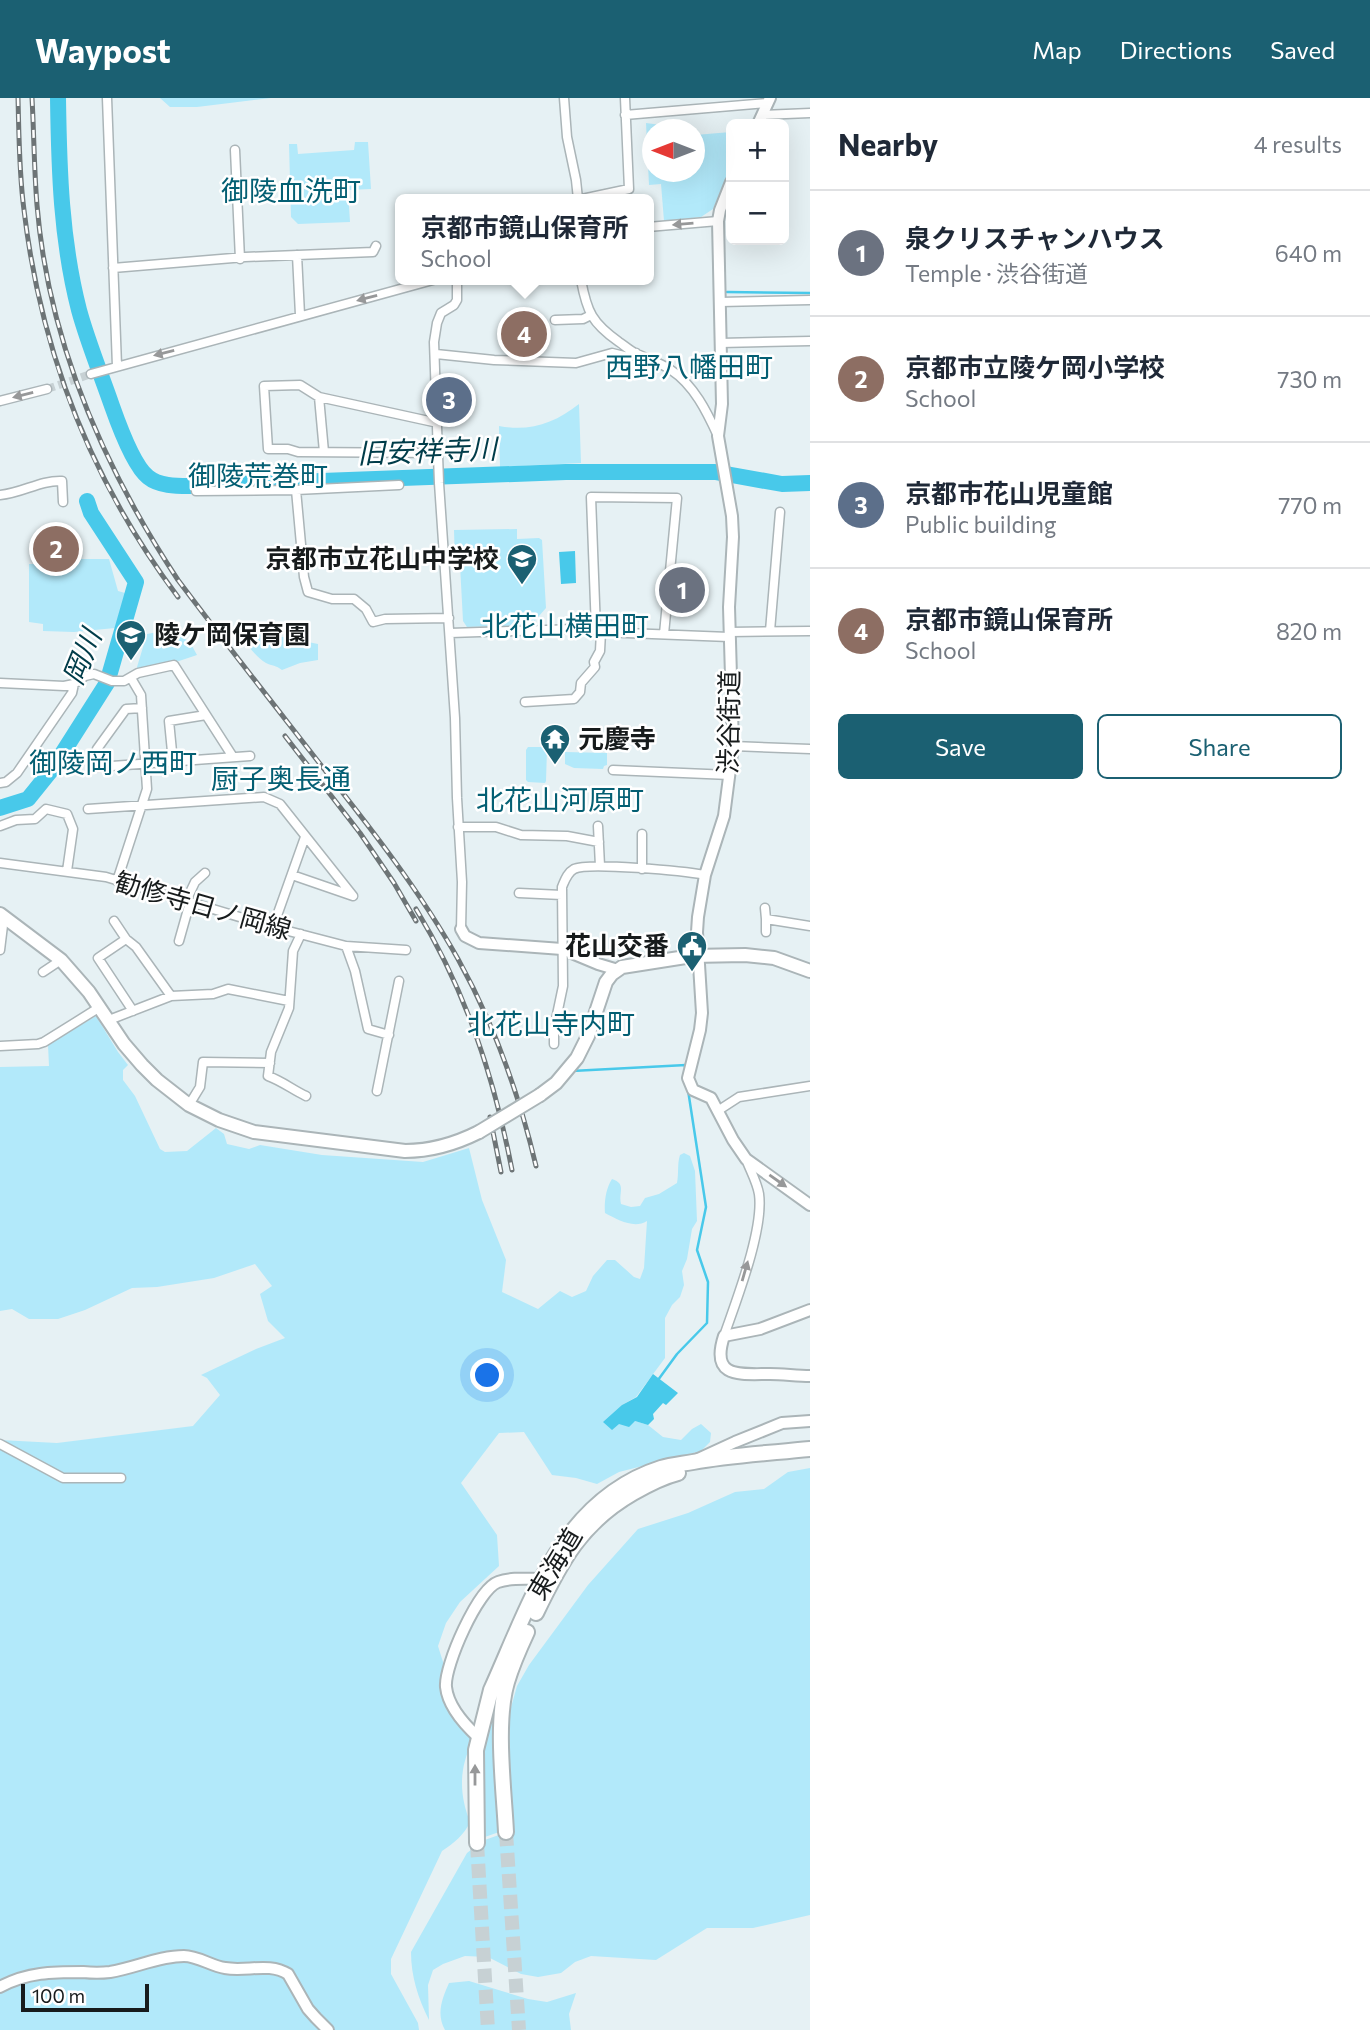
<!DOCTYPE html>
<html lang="en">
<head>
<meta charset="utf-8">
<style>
  body { margin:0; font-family:Commissioner,"Noto Sans JP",sans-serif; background:#f6f6f7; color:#1f2937 }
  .controls { position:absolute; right:21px; top:21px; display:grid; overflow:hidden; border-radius:10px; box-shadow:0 7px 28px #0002 }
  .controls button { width:63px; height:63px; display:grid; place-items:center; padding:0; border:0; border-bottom:2px solid #e0e1e3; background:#fff; color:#1f2937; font:35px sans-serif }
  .compass { position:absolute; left:642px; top:21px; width:63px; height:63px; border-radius:50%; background:#fff; box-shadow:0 7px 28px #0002; rotate:270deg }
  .scale { position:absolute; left:21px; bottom:18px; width:128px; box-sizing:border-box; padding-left:7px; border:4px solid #171b1c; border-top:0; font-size:19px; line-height:24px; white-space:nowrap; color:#171b1c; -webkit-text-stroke:5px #fff; paint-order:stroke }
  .you { position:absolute; left:488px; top:1278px; width:24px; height:24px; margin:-18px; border:5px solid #fff; border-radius:50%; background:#1a73e8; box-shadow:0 0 0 10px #1a73e833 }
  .badge { display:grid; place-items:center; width:46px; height:46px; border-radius:50%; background:#1b6072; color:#fff; font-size:23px; font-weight:700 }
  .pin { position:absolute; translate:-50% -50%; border:4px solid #fff; box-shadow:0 2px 7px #0006 }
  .popup { position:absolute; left:395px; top:96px; width:259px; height:91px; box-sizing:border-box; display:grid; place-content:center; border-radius:10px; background:#fff; filter:drop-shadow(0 2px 5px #0005); font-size:23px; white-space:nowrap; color:#747a83 }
  .popup b { font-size:26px; color:#1f2937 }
  .popup::after { content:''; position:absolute; left:50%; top:100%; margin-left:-14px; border:14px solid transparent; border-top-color:#fff }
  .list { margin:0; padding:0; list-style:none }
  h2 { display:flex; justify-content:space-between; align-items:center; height:91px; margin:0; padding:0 28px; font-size:30px }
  h2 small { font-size:23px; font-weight:400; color:#747a83 }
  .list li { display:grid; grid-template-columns:46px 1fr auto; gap:21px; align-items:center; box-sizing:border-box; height:126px; padding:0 28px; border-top:2px solid #e0e1e3 }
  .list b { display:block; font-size:26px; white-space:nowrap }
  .list p { margin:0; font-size:23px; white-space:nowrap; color:#747a83 }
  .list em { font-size:23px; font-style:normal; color:#747a83 }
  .actions { display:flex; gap:14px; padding:21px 28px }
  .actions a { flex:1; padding:16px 0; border:2px solid #1b6072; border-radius:10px; text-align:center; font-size:24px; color:#1b6072 }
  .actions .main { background:#1b6072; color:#fff }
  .map { position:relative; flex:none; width:810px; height:1932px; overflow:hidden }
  header { display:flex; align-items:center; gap:42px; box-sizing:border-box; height:98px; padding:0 35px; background:#1b6072; color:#fff }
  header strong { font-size:33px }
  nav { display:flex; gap:38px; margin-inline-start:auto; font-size:24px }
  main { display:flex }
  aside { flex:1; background:#fff }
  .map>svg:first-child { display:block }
  .green { fill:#b2e9fa }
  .water { fill:#48c9ea }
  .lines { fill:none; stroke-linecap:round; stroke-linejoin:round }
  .stream { stroke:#48c9ea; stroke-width:2.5 }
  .river { stroke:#48c9ea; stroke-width:16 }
  .street-tunnel { stroke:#c7d1d4; stroke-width:8; stroke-dasharray:8 4; stroke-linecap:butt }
  .highway-tunnel { stroke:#c7d1d4; stroke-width:14; stroke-dasharray:14 7; stroke-linecap:butt }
  .street-casing { stroke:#abb5b8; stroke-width:11 }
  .secondary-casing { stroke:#abb5b8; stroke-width:14 }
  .primary-casing { stroke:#abb5b8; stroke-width:16 }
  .highway-casing { stroke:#abb5b8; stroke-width:18 }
  .street { stroke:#fff; stroke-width:8 }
  .secondary { stroke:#fff; stroke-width:10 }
  .primary { stroke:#fff; stroke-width:12 }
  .highway { stroke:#fff; stroke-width:14 }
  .rail-casing { stroke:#6d7476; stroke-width:5 }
  .rail { stroke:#fff; stroke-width:2.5; stroke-dasharray:8; stroke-linecap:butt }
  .primary-bridge-casing { stroke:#abb5b8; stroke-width:16; stroke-linecap:butt }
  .primary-bridge { stroke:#fff; stroke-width:12 }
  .oneway { fill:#979899 }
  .labels { text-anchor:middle; stroke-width:5; stroke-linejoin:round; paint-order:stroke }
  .poi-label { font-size:26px; font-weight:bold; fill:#171b1c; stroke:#fff; text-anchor:end }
  .street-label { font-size:26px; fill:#171b1c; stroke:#fff }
  .neighbourhood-label { font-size:28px; fill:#045f73; stroke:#fff }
  .water-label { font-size:28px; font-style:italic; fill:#003c49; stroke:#fff }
</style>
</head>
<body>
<header>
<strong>Waypost</strong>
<nav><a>Map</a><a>Directions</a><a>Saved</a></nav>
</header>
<main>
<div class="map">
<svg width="810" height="1932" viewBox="0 0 810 1932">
  <rect width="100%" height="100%" fill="#e6f1f4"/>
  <!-- green -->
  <path class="green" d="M160 0H271L197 9H170Z
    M646 25 661 27 665 31 652 32V74H694L695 37 731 34V68L713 111 701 119 664 123 661 86 649 87Z
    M355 44H368L371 91 348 92 350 124 298 126 291 119 289 46H297L298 56 354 52Z
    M579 306 581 365 500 369 499 328C530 334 555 325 579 306Z
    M517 431V441L539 440 542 442 546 510 531 527 467 529 463 523 460 467H455L454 432Z
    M57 461H109L118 493 125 495 115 530 74 534 43 533V526L29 524V466H38V463H57Z
    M174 531 191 546 197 557 158 570 138 572 137 569 147 536Z
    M243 531 318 546V562L300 565 282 572C276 567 272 568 266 565 255 559 245 543 238 534Z
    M528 649H544L547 651 546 683 545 685 528 684 526 682V652Z
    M565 654 607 655V667L604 668 603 671 574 670 565 666Z
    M96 918 118 954 128 967 123 972V982L135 998 160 1051 165 1054 187 1053 216 1030 224 1036 227 1046 249 1051 260 1047 322 1057 423 1064 469 1050 482 1102 506 1162 502 1194 538 1211 560 1193 572 1199 586 1193 593 1178 607 1162H615L634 1179 640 1181 644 1170 647 1123C634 1131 618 1122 605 1115 604 1104 606 1090 612 1081 627 1086 618 1094 621 1106L631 1109 640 1108 645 1100 659 1096 677 1085C679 1075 677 1066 680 1057L684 1055 690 1058 695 1073 697 1123 692 1131 687 1161 682 1173 684 1187 680 1199 672 1207 665 1220V1260L636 1299 622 1307 618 1326 635 1323 648 1327 663 1339 681 1342 692 1331 701 1326 711 1335 710 1344 701 1353 619 1374 597 1386 576 1380 552 1377 524 1334 499 1335 461 1385 497 1437 499 1468 460 1504 446 1525 438 1548 458 1612 472 1644C459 1671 459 1696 470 1724 464 1737 454 1745 442 1753L391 1861V1876L418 1925 419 1932H0V1342L57 1345 193 1328 220 1297 207 1280 201 1277 256 1251 285 1240 268 1223 260 1196 272 1188 255 1166 214 1180 157 1189 132 1190 85 1212 58 1221H29L12 1211 0 1213V969L49 968 48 947Z
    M810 1370V1817L753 1830H707L656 1862 591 1858 575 1864 561 1875 538 1879 521 1876 488 1859 465 1858 443 1866 433 1872 428 1887 429 1922C418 1900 411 1878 411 1854L467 1755 482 1743 513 1732 508 1620 517 1588 529 1567 588 1487 638 1431 688 1415 735 1394 764 1391 788 1374Z
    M497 1593 502 1733 482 1740 483 1644Z
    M469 1883 528 1901 547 1904 576 1895 569 1916 571 1932H445C436 1916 442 1901 449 1885Z"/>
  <!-- water -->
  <path class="water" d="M575 453 576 485 561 486 559 454Z
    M653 1276 678 1295 666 1307 663 1305 653 1316 654 1321 648 1327 635 1323 629 1329 619 1326 612 1332 603 1324 622 1307 637 1299Z"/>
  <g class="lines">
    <!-- stream -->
    <path class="stream" d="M727 194 810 195
      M572 973 686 967 685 969
      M658 1282 677 1256 707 1225 708 1184 697 1152 706 1109 688 992"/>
    <!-- river -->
    <path class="river" d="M58 0C59 72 61 142 79 212 88 245 101 276 112 308 118 325 134 368 148 379 159 388 176 388 189 388L566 374H715L782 386 810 385
      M0 710 28 701 53 670 107 585 136 484 91 415 87 403"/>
    <!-- street-tunnel -->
    <path class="street-tunnel" d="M47 291 91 276"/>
    <!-- highway-tunnel -->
    <path class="highway-tunnel" d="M506 1734 519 1932
      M477 1745 488 1932"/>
    <!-- street casing -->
    <g class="street-casing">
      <path id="street" d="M107 0 117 268
        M564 0 567 39 576 82 578 101
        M625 17 768 5
        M762 17 810 15
        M235 52 240 161
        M582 101 629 91 625 0
        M648 129 718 123
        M297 157 300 217
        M113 170 245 159 373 154 376 148
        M457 182V202L454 207 441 215 437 225 434 244 439 385 455 620 457 700 462 784 461 831
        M581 182C587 214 592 225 619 244 625 248 630 253 637 256 648 261 661 265 671 272 694 287 707 314 718 338
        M720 204 810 202
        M555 222 583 221 591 217
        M720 245 810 243
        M436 256 494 262 576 265 612 255 628 259 636 255
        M91 276 433 182
        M319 299 324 354
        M0 303 47 291
        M438 325 319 299 300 287 264 288 268 351H288L298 354 438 355
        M296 392 304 479 308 494 332 501H354L366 511 373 524 385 521 449 520
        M196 393 296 392 399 387
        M0 397C23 395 40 382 62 383L63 404
        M596 532 591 399 677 400 664 536
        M770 533 780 414
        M729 534 810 533
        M450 535 576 531 596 532 601 534 729 539
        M0 585 64 588 74 586 85 578 94 576 112 583H124L138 575 174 567 233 659
        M525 604 574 601 580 594 581 585 595 569 594 564 600 553 601 534
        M142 610 126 611 97 651 98 669 250 658
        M733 648 810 651
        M173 664 169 623 206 617
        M613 672 730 677
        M0 685 6 684 17 675 72 595 74 586
        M88 711 264 699 280 706 353 798 292 777
        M0 728 16 722 35 721 46 711 67 716 73 731 67 773
        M598 728 600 768
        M458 729H496L521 737 567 738 599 744
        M642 736V771
        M0 765 106 779 273 829 346 848 406 852
        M117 783 147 691 141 597 131 580
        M519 795 562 797
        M186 803 195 784 205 775
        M765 810 766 821 810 828
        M766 821V834
        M114 823 126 841
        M273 829 305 739
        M301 836 293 853 289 910 271 954 268 978C282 983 293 992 306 998
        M179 843 190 804
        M346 848 355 873 368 931 389 937
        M0 852 4 819
        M43 874 61 862
        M133 913 98 860 126 841 136 849 171 898
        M109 922 171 898 213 896 228 891 289 903
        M554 946V931L563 888 562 789C565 782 567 775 574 771 588 764 685 773 705 777
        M0 948 38 946 44 944 100 909
        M377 993 399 883
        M189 1007 200 989 203 964 270 965
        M719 1012 739 999 810 988
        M724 1238C736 1203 764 1132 759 1096 757 1084 750 1072 746 1061
        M0 1346 63 1380H121"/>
    </g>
    <!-- secondary casing -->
    <g class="secondary-casing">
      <path id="secondary" d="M758 26 770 0
        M731 84 720 112 718 123 722 306 718 338 732 418 733 439 729 509 733 648 724 718 705 777 698 819 697 834 702 915 700 932 688 980 693 992 711 1000 733 1042 746 1061 810 1107
        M461 831 465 838 479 845 562 851 598 866 618 872
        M810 1212 760 1231 724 1238C710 1281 740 1276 770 1276 783 1276 797 1278 810 1278
        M698 1361 735 1344 782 1325 810 1323
        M478 1639C465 1627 448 1608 446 1589 444 1568 478 1491 498 1484 511 1479 528 1481 542 1481
        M0 1889C27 1874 53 1874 83 1874 92 1875 102 1875 110 1874 135 1870 159 1858 184 1858 198 1858 211 1868 225 1870 246 1874 269 1864 288 1876L308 1911 316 1920 328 1932"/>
    </g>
    <!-- primary casing -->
    <g class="primary-casing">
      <path id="primary" d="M0 816 61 862 89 894 124 946 142 967 157 982 189 1007 219 1022 254 1034 405 1053C431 1053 455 1046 479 1034
        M540 997 556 985 577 960 588 938 606 884 612 876 622 869 692 858 745 857 774 860 810 873"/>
    </g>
    <!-- highway casing -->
    <g class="highway-casing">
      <path id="highway" d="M536 1515C561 1463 581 1425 633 1395 647 1387 662 1379 678 1375
        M506 1734C504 1692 495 1624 507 1584 512 1567 520 1549 527 1534
        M477 1745 476 1652 491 1592C530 1506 561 1402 661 1370 671 1367 682 1366 693 1364 731 1357 771 1355 810 1351"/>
    </g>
    <!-- street -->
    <use href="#street" class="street"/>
    <!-- secondary -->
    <use href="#secondary" class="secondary"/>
    <!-- primary -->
    <use href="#primary" class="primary"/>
    <!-- highway -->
    <use href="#highway" class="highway"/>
    <!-- rail casing -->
    <g class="rail-casing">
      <path id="rail" d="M18 0C19 37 19 75 24 112 41 256 91 383 178 499
        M32 0C34 35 34 71 37 107 48 242 104 370 178 482 226 546 275 608 324 671 372 732 420 793 458 861 494 926 519 996 536 1068
        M285 638 360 735 394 785 416 823
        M416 811C466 893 494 979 512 1072
        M490 1019 501 1074"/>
    </g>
    <!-- rail -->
    <use href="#rail" class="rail"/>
    <!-- primary-bridge casing -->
    <g class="primary-bridge-casing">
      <path id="primary-bridge" d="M479 1034 540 997"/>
    </g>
    <!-- primary-bridge -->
    <use href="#primary-bridge" class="primary-bridge"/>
  </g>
  <!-- one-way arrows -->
  <defs><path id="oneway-solid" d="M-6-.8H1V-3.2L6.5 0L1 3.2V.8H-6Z" transform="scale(1.75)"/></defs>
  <g class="oneway">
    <use href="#oneway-solid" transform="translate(683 126) rotate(175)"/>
    <use href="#oneway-solid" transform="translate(367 200) rotate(165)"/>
    <use href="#oneway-solid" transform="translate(164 255) rotate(166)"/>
    <use href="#oneway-solid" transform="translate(23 297) rotate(166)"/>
    <use href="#oneway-solid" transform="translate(778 1083) rotate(35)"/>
    <use href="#oneway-solid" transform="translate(745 1173) rotate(-74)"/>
    <use href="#oneway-solid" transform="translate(475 1677) rotate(-90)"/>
  </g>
  <!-- icons -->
  <defs>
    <g id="school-pin" transform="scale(1.575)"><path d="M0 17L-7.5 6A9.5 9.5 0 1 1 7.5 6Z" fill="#1b6072" stroke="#fff"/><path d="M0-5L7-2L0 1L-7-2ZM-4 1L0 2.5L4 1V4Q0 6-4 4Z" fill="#fff"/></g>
    <g id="temple-pin" transform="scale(1.575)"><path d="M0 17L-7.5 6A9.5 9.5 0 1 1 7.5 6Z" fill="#1b6072" stroke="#fff"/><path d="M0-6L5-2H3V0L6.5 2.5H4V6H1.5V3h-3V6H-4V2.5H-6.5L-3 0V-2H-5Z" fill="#fff"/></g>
    <g id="civic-pin" transform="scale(1.575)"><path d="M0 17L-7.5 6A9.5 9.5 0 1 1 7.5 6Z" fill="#1b6072" stroke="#fff"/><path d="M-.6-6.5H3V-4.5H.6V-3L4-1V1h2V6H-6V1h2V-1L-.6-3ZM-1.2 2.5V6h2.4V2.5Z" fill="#fff"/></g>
  </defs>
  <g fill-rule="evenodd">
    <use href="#school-pin" x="522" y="461"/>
    <use href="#school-pin" x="131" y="537"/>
    <use href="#temple-pin" x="555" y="641"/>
    <use href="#civic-pin" x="692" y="848"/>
  </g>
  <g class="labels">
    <!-- poi labels -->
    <g class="poi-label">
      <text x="499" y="470">京都市立花山中学校</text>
      <text x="154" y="546" text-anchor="start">陵ケ岡保育園</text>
      <text x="578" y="650" text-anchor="start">元慶寺</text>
      <text x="669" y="857">花山交番</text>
    </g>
    <!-- street labels -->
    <g class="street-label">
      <text transform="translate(729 624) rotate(-89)" y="9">渋谷街道</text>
      <text transform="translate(203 808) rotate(16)" y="9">勧修寺日ノ岡線</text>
      <text transform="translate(555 1466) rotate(-59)" y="9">東海道</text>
    </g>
    <!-- neighbourhood labels -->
    <g class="neighbourhood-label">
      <text x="291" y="103">御陵血洗町</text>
      <text x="689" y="279">西野八幡田町</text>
      <text x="258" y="388">御陵荒巻町</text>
      <text x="565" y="538">北花山横田町</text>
      <text x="113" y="675">御陵岡ノ西町</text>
      <text x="281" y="691">厨子奥長通</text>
      <text x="560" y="712">北花山河原町</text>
      <text x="551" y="936">北花山寺内町</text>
    </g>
    <!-- water labels -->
    <g class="water-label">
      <text transform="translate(427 353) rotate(-2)" y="10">旧安祥寺川</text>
      <text transform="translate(82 559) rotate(-68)" y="10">岡川</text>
    </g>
  </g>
</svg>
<div class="controls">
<button>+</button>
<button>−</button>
</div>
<svg class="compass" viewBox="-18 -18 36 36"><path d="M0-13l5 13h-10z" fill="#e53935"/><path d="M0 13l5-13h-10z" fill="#747a83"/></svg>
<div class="scale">100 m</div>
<div class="you"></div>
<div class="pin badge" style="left:682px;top:492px;background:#6b7280">1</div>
<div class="pin badge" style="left:56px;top:451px;background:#8d6e63">2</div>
<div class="pin badge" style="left:449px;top:302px;background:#5c6f8a">3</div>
<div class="pin badge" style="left:524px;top:236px;background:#8d6e63">4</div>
<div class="popup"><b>京都市鏡山保育所</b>School</div>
</div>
<aside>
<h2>Nearby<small>4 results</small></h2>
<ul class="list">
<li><span class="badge" style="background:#6b7280">1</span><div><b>泉クリスチャンハウス</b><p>Temple · 渋谷街道</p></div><em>640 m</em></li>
<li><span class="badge" style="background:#8d6e63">2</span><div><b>京都市立陵ケ岡小学校</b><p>School</p></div><em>730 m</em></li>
<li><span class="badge" style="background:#5c6f8a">3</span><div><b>京都市花山児童館</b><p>Public building</p></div><em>770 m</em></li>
<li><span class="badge" style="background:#8d6e63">4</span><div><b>京都市鏡山保育所</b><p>School</p></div><em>820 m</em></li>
</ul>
<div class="actions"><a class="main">Save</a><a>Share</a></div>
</aside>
</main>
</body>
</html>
